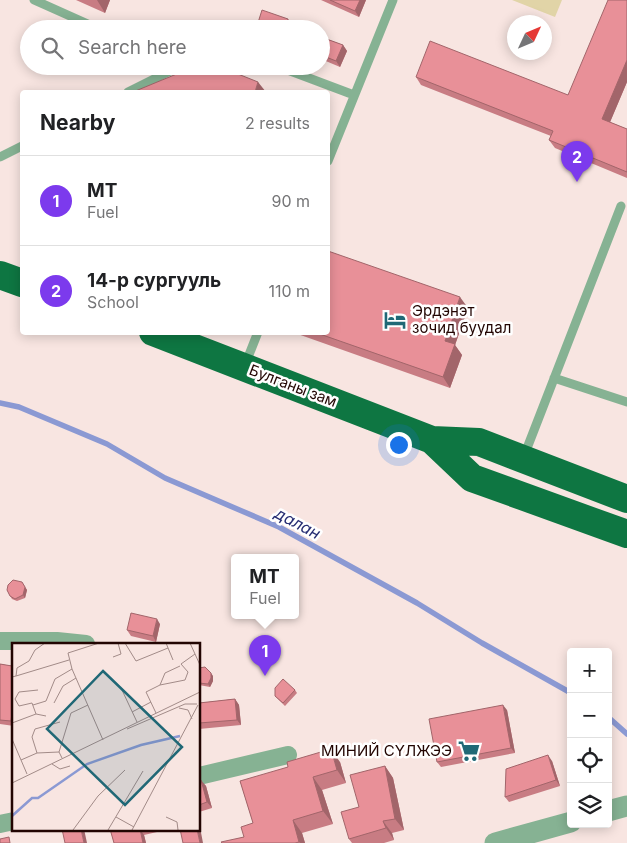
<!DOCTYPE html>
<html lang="en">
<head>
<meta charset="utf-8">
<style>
  body { margin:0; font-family:Inter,sans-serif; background:#f2f2f2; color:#202124 }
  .controls { position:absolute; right:15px; bottom:15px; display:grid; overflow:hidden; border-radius:5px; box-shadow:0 2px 12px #0003 }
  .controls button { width:45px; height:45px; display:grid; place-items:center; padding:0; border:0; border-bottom:1px solid #e0e0e0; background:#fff; color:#202124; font:25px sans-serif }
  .compass { position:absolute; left:507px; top:15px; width:45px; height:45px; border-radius:50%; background:#fff; box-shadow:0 2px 12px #0003; rotate:46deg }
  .you { position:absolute; left:398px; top:444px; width:18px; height:18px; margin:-12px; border:4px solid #fff; border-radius:50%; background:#1a73e8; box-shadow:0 0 0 8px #1a73e833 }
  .badge { display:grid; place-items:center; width:32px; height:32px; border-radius:50%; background:#7c3aed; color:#fff; font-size:16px; font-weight:700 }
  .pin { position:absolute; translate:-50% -41px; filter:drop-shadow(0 1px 2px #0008) }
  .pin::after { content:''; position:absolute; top:26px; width:18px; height:15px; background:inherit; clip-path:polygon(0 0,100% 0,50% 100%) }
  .popup { position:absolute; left:231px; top:554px; width:68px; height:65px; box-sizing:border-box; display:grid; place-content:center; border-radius:5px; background:#fff; filter:drop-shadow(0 1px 4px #0005); font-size:16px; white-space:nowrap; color:#757577 }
  .popup b { font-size:19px; color:#202124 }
  .popup::after { content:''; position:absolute; left:50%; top:100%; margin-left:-10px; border:10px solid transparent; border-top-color:#fff }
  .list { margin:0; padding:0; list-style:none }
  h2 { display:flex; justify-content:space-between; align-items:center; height:65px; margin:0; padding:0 20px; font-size:21px }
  h2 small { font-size:16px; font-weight:400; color:#757577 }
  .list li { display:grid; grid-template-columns:32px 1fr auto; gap:15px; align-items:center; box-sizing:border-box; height:90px; padding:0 20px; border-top:1px solid #e0e0e0 }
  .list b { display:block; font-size:19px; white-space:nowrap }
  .list p { margin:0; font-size:16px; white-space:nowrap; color:#757577 }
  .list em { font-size:16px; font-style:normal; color:#757577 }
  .icon { flex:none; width:28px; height:28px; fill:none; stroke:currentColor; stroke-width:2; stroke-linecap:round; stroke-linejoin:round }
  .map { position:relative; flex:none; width:627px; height:843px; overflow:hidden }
  .search { position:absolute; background:#fff; box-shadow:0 2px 12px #0003; left:20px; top:20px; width:310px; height:55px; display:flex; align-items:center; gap:12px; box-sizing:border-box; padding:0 18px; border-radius:28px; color:#757577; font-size:19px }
  .panel { position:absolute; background:#fff; box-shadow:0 2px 12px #0003; left:20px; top:90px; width:310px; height:245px; border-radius:5px }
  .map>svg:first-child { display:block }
  .green { fill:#e1d4a7 }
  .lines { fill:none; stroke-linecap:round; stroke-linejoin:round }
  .stream { stroke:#8b99d3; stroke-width:5.5 }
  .service { stroke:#86b293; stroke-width:9 }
  .minor { stroke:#86b293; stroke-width:18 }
  .tertiary { stroke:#86b293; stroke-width:21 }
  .trunk { stroke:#0e7642; stroke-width:28 }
  .wall { fill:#c87c83 }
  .shaded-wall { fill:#a2656a }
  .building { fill:#e89098; stroke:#a2656a }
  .labels { text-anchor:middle; stroke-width:5; stroke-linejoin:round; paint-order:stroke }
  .poi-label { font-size:15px; fill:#220502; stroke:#fff; text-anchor:start }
  .street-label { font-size:15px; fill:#220502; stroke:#fff }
  .water-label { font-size:16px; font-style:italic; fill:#272e73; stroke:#fff }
  .inset-river { fill:none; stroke:#8b99d3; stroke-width:2.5 }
  .inset-road { fill:none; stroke:#a28b88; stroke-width:1 }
  .view { fill:#206876; fill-opacity:0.15; stroke:#206876; stroke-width:2.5 }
  .inset-edge { fill:none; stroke:#220502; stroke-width:2.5 }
</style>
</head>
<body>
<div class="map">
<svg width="627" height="843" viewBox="0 0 627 843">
  <rect width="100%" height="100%" fill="#f8e5e1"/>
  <!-- green -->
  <path class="green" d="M512 0H562L555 17Z"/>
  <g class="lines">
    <!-- stream -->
    <path class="stream" d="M0 403 19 407 107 444 165 478 279 527 417 603 482 643 571 693
      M608 717 627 734"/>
    <!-- service -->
    <path class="service" d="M34 0 99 29
      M277 66 354 95
      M128 92 180 66
      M0 157 22 146
      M328 161 393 0
      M245 365 258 332
      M554 378 627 402
      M524 456 621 206"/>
    <!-- minor -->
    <path class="minor" d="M0 641H57L86 644
      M199 776 288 755
      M0 824 14 821"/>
    <!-- tertiary -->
    <path class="tertiary" d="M608 811 627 806
      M495 843 571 822"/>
    <!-- trunk -->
    <path class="trunk" d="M0 275 22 283
      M153 332 432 440 479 442 627 499
      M432 440 472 478 627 534"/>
  </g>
  <!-- wall -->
  <path class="wall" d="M76 0H110L105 13Z
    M321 0H366L359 17Z
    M627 0V82L610 122 627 129V178L555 148 549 140 551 136 421 85 416 77 568 95Z
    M321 37 343 45 347 51 340 67 321 59Z
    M468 308 455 345 462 355 450 388 292 332H328Z
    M22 582 27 590 25 598 17 601 12 599 7 590Z
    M160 624 156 642 131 636 127 630Z
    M14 655V726L0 724V664L12 666Z
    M199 668 213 676V681L210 687 199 685Z
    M295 690 297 693 285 706 275 696Z
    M235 699 239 705 241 725 199 729V703Z
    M507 710 515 753 441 767 437 762Z
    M552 761 560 786 509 802 505 797Z
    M340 762 346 783 322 790 333 824 302 833 305 843H222L244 837 253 823 240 781Z
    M385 766 393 778 404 830 392 833 394 840 384 843H352L349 839 359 807Z
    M199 780 206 786 212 808 199 812Z
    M110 829H170L144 835 146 843H114Z"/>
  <!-- shaded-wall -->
  <path class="shaded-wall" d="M97 0H110L105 13Z
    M360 0H366L359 17 355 11Z
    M288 19 292 25 291 29H285Z
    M343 45 347 51 340 67 336 61Z
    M627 60V82L608 127 602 119Z
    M258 82 266 92H255Z
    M460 297 468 308 455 345 462 355 450 388 443 377 445 341Z
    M25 587 27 590 25 598 23 595Z
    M157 619 160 624 156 642 153 636Z
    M211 673 213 676V681L210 687 208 684Z
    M14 697V726L11 721Z
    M235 699 239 705 241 725 237 720Z
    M503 705 507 710 515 753 511 748Z
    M331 749 340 762 346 783 337 770Z
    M548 755 552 761 560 786 556 780Z
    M385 766 393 778 404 830 395 819Z
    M313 777 322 790 333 824 323 811Z
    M201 780 206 786 212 808 207 802Z
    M293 820 302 833 305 843H300L299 842Z
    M383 821 392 833 394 840 386 828Z
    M199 822 203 843H200L197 829H199Z
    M81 829H84L87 843H84Z
    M140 829 144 835 146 843H143Z"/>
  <!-- building -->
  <path class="building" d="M330 0H360L355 11Z
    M608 0H627V60L602 119 627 129V172L549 140 553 131 416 77 430 41 568 95Z
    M262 10 288 19 285 29H256Z
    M321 37 343 45 336 61 321 55Z
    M196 66H218L258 82 255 92H133Z
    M328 251 460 297 445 341 455 344 443 377 314 332H328Z
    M13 580 22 582 25 587 23 595 15 599 10 596 7 590 8 585Z
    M131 613 157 619 153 636 127 630Z
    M12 655H14V697L11 721 0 720V664L12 666Z
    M205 667 211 673V678L208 684 199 683V668Z
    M283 679 295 690 283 703 275 696V688Z
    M235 699 237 720 199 723V703Z
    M503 705 511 748 437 762 429 719Z
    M331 749 337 770 313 777 323 811 293 820 299 842 295 843H222L221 842 244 837 241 827 253 823 240 781 288 767 287 762Z
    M548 755 556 780 505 797 506 769Z
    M385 766 395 819 383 821 386 828 349 839 341 812 359 807 350 775Z
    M199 780H201L207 802 199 805Z
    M62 829H81L84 843H65Z
    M110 829H140L143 843H114Z
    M180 829H197L200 843H183Z
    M9 837 10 843H0V839Z"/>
  <!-- icons -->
  <defs>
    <g id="hotel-bare" transform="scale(1.725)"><path d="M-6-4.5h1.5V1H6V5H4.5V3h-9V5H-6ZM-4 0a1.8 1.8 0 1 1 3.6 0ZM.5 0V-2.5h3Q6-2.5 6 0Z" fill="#206876" stroke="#fff" stroke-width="2.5" paint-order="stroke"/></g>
    <g id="supermarket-bare" transform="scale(1.725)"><path d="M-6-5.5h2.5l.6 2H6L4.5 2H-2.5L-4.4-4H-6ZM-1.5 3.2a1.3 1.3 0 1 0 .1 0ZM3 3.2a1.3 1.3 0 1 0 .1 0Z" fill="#206876" stroke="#fff" stroke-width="2.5" paint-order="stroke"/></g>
  </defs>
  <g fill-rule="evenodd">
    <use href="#hotel-bare" x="395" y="320"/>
    <use href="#supermarket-bare" x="469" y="751"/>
  </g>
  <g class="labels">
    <!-- poi labels -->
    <g class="poi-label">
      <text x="412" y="316">Эрдэнэт<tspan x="412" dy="17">зочид буудал</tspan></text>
      <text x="452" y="756" text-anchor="end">МИНИЙ СҮЛЖЭЭ</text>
    </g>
    <!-- street labels -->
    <g class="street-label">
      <text transform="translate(293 386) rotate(21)" y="5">Булганы зам</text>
    </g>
    <!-- water labels -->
    <g class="water-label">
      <text transform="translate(298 523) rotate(28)" y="6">далан</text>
    </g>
  </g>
  <!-- overview -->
  <g transform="translate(12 643)">
    <rect width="188" height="188" fill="#f8e5e1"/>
    <path class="inset-river" d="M0 173 20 155H26L75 121 129 102 168 93"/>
    <path class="inset-road" d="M113 0 124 18 156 5M154 0 161 17M178 0 188 22M101 14 109 11 106 0M60 26 56 10 87 0M4 33 57 17M0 34 4 33 5 25 17 18 23 7 33 0M148 42 153 30 168 23M110 47 125 79M42 60 51 43 64 35M21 62 34 58 43 36 60 26 91 97M167 65 176 67 180 76M120 69 139 59M144 70 134 49 148 42 173 37 176 29 169 21 183 11M24 71 20 60 7 63 3 56 7 49 26 47M0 80 24 71 34 73M115 86 173 61H185M0 96 15 131M25 110 47 109M50 115 47 109 59 70 76 62M9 117 25 110 20 94 23 86 48 79M40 121 48 126 58 123M0 140 188 49M104 174 122 184M154 174 165 179 166 187M61 187 86 153 113 127M96 187 131 128M120 187 186 62"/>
    <path class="view" d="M91 28 170 104 113 162 35 86Z"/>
    <rect width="188" height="188" class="inset-edge"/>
  </g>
</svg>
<div class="controls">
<button>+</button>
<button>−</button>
<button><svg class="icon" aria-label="locate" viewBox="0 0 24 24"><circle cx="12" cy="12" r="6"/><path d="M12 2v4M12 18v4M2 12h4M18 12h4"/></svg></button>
<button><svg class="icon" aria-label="layers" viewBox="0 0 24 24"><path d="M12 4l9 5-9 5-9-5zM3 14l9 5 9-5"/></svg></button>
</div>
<svg class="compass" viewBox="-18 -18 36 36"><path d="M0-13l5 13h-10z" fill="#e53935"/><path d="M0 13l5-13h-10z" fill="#757577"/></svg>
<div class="you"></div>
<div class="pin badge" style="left:265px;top:676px">1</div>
<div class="popup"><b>МТ</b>Fuel</div>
<div class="pin badge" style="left:577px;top:182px">2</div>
<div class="search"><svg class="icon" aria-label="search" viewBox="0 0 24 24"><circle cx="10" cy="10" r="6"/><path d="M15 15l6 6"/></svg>Search here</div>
<section class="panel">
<h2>Nearby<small>2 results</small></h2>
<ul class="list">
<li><span class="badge">1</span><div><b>МТ</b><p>Fuel</p></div><em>90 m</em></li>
<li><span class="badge">2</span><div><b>14-р сургууль</b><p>School</p></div><em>110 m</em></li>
</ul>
</section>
</div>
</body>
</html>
